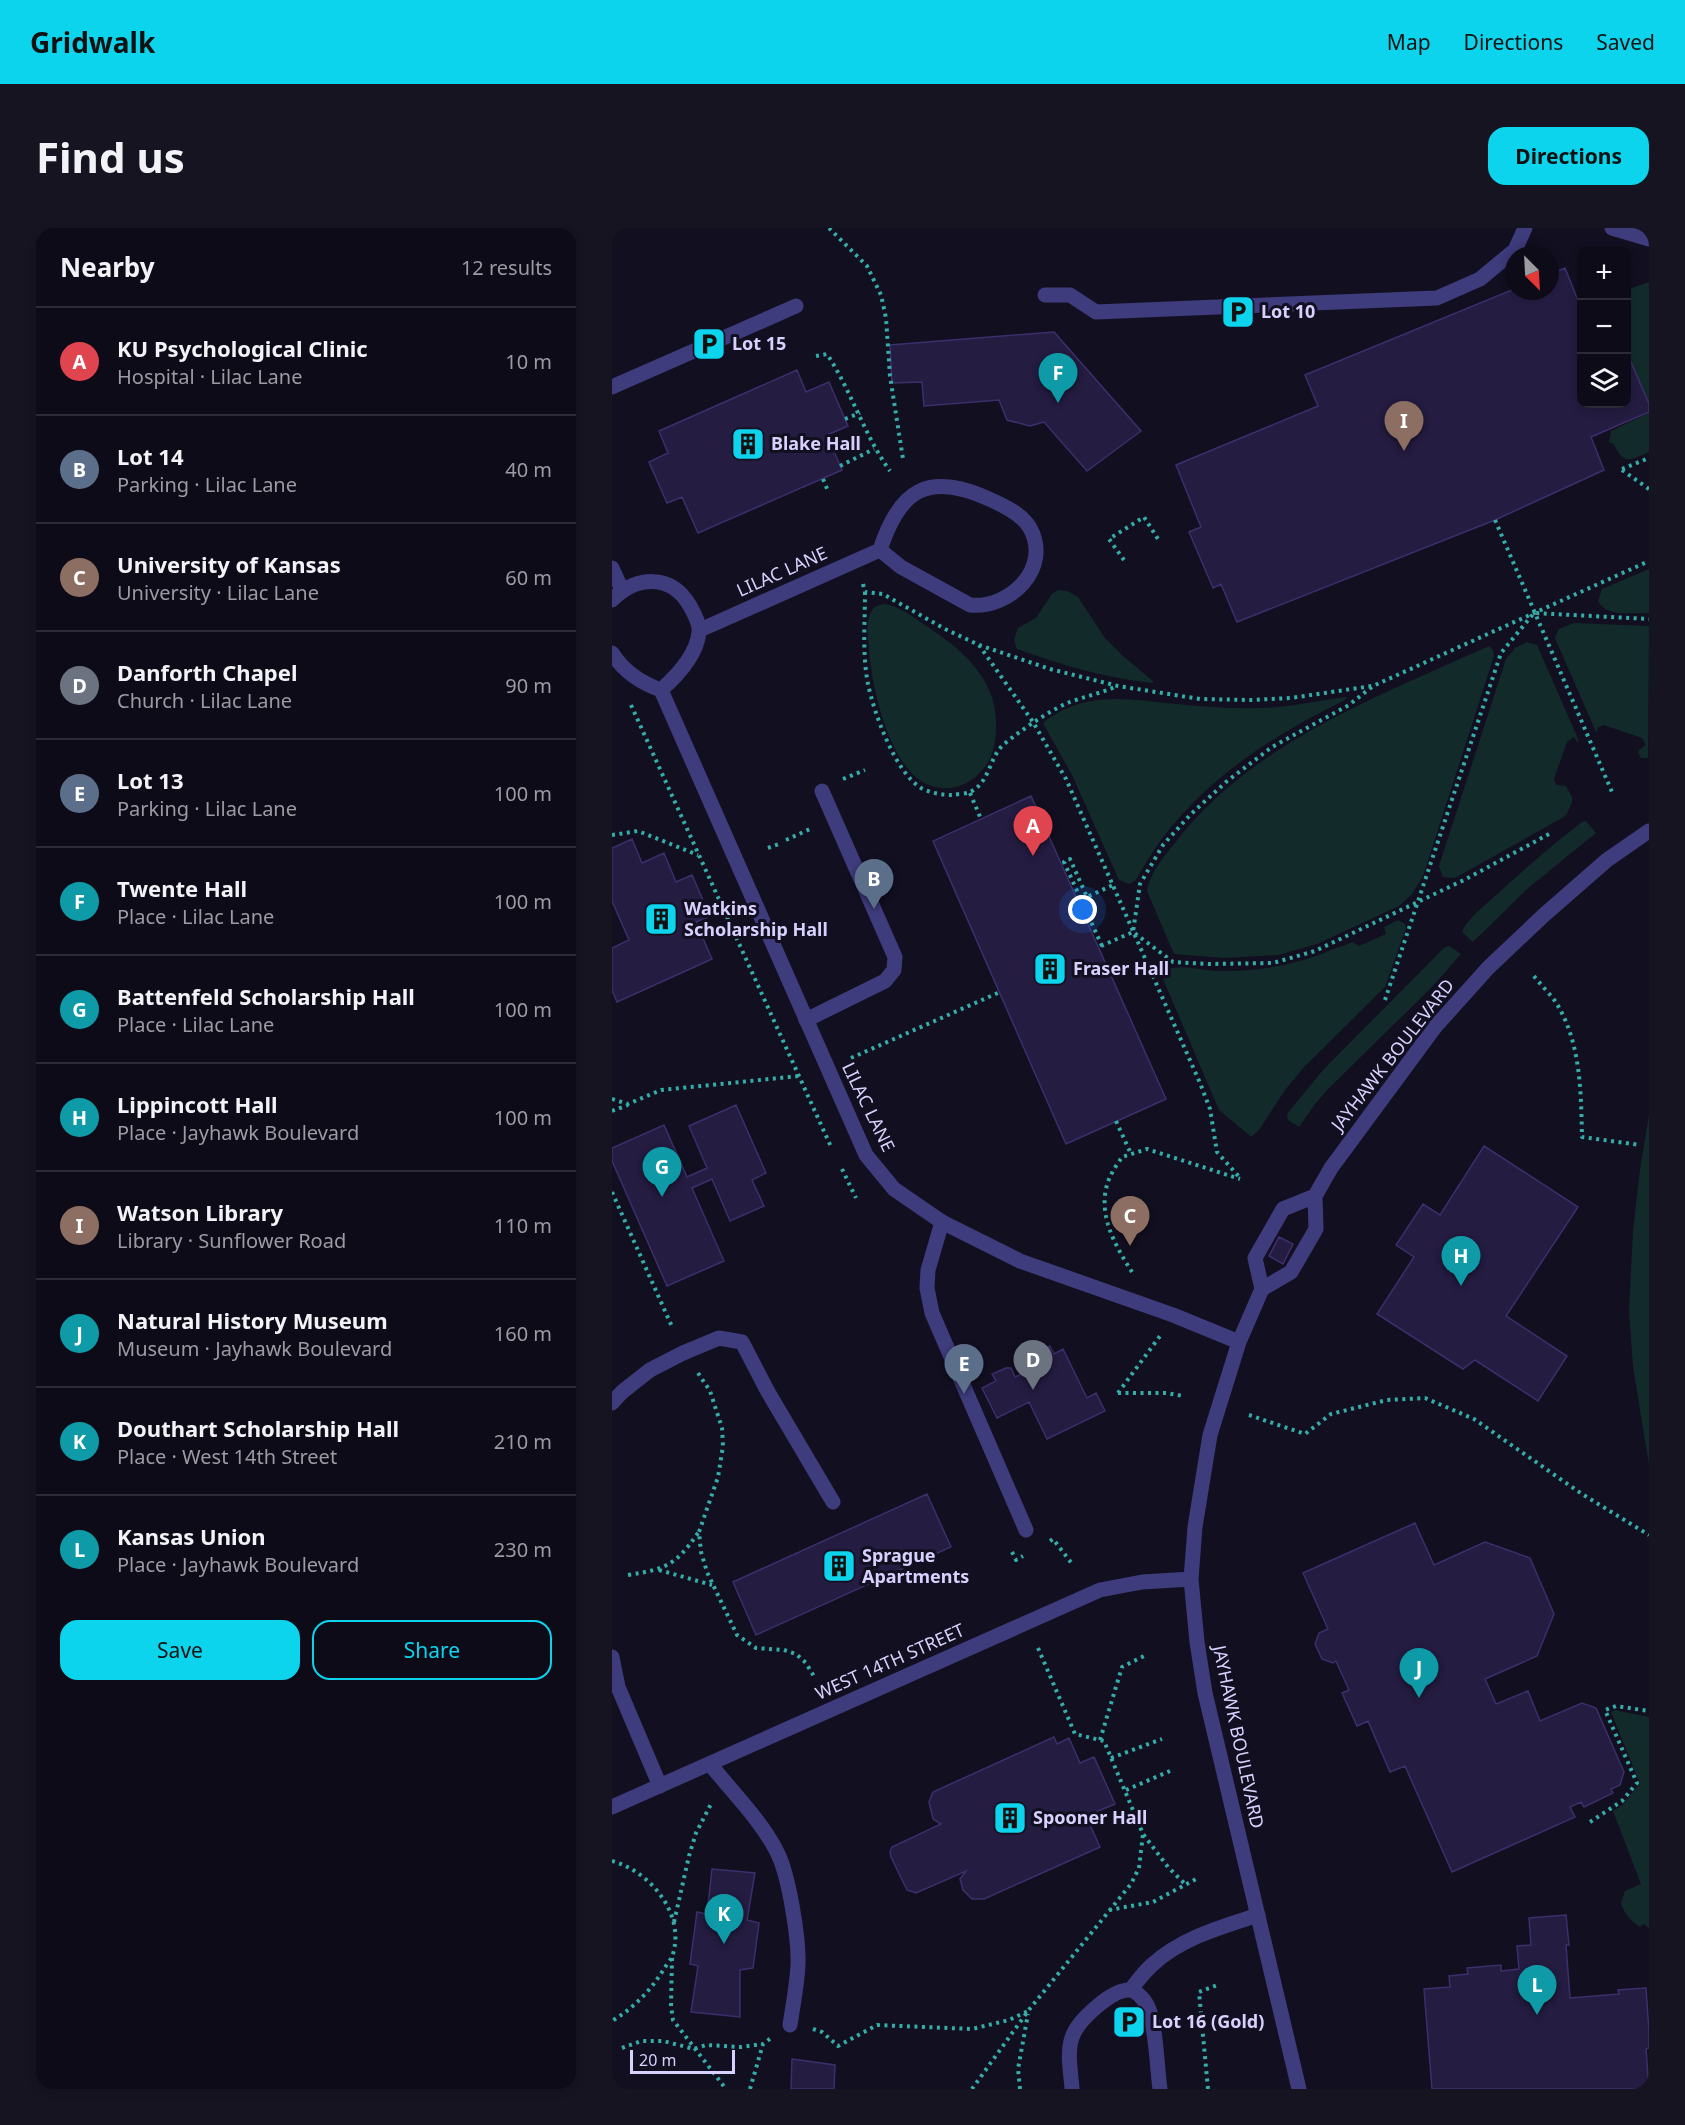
<!DOCTYPE html>
<html lang="en">
<head>
<meta charset="utf-8">
<style>
  body { margin:0; font-family:"Noto Sans",sans-serif; background:#171422; color:#f1f3f6 }
  .controls { position:absolute; right:18px; top:18px; display:grid; overflow:hidden; border-radius:12px; box-shadow:0 3px 9px #0003 }
  .controls button { width:54px; height:54px; display:grid; place-items:center; padding:0; border:0; border-bottom:2px solid #2e2b38; background:#0e0b19; color:#f1f3f6; font:30px sans-serif }
  .compass { position:absolute; left:893px; top:18px; width:54px; height:54px; border-radius:50%; background:#0e0b19; box-shadow:0 3px 9px #0003; rotate:156deg }
  .scale { position:absolute; left:18px; bottom:15px; width:105px; box-sizing:border-box; padding-left:6px; border:3px solid #d7d1fd; border-top:0; font-size:16px; line-height:21px; white-space:nowrap; color:#d7d1fd; -webkit-text-stroke:4px #120f21; paint-order:stroke }
  .you { position:absolute; left:471px; top:682px; width:21px; height:21px; margin:-15px; border:4px solid #fff; border-radius:50%; background:#1a73e8; box-shadow:0 0 0 9px #1a73e833 }
  .badge { display:grid; place-items:center; width:39px; height:39px; border-radius:50%; background:#0cd4ed; color:#fff; font-size:20px; font-weight:700 }
  .pin { position:absolute; translate:-50% -50px; filter:drop-shadow(0 2px 3px #0008) }
  .pin::after { content:''; position:absolute; top:32px; width:21px; height:18px; background:inherit; clip-path:polygon(0 0,100% 0,50% 100%) }
  .list { margin:0; padding:0; list-style:none }
  h2 { display:flex; justify-content:space-between; align-items:center; height:78px; margin:0; padding:0 24px; font-size:26px }
  h2 small { font-size:20px; font-weight:400; color:#9b9ba2 }
  .list li { display:grid; grid-template-columns:39px 1fr auto; gap:18px; align-items:center; box-sizing:border-box; height:108px; padding:0 24px; border-top:2px solid #2e2b38 }
  .list b { display:block; font-size:22px; white-space:nowrap }
  .list p { margin:0; font-size:20px; white-space:nowrap; color:#9b9ba2 }
  .list em { font-size:20px; font-style:normal; color:#9b9ba2 }
  .actions { display:flex; gap:12px; padding:18px 24px }
  .actions a { flex:1; padding:14px 0; border:2px solid #0cd4ed; border-radius:18px; text-align:center; font-size:21px; color:#0cd4ed }
  .actions .main { background:#0cd4ed; color:#111 }
  .icon { flex:none; width:33px; height:33px; fill:none; stroke:currentColor; stroke-width:2; stroke-linecap:round; stroke-linejoin:round }
  .map { position:relative; flex:none; width:1037px; height:1861px; overflow:hidden; border-radius:18px }
  header { display:flex; align-items:center; gap:36px; box-sizing:border-box; height:84px; padding:0 30px; background:#0cd4ed; color:#111 }
  header strong { font-size:28px }
  nav { display:flex; gap:33px; margin-inline-start:auto; font-size:21px }
  .intro { display:flex; align-items:center; justify-content:space-between; box-sizing:border-box; height:144px; padding:0 36px }
  h1 { margin:0; font-size:42px }
  .button { padding:15px 27px; border-radius:18px; background:#0cd4ed; color:#111; font-size:21px; font-weight:700 }
  main { display:flex; gap:36px; padding:0 36px }
  aside { flex:1; background:#0e0b19; border-radius:18px; box-shadow:0 3px 9px #0003 }
  .map>svg:first-child { display:block }
  .green { fill:#122b2a }
  .building { fill:#241c41; stroke:#3c2f6c; stroke-width:1.5 }
  .lines { fill:none; stroke-linecap:round; stroke-linejoin:round }
  .path { stroke:#35ada8; stroke-width:4; stroke-dasharray:3 4.5; stroke-linecap:butt }
  .service { stroke:#3f3c7e; stroke-width:15 }
  .minor { stroke:#3f3c7e; stroke-width:15 }
  .labels { text-anchor:middle; stroke-width:6; stroke-linejoin:round; paint-order:stroke }
  .poi-label { font-size:18px; font-weight:bold; fill:#d7d1fd; stroke:#120f21; text-anchor:start }
  .street-label { font-size:18px; fill:#d7d1fd; stroke:#120f21 }
</style>
</head>
<body>
<header>
<strong>Gridwalk</strong>
<nav><a>Map</a><a>Directions</a><a>Saved</a></nav>
</header>
<div class="intro"><h1>Find us</h1><a class="button">Directions</a></div>
<main>
<aside>
<h2>Nearby<small>12 results</small></h2>
<ul class="list">
<li><span class="badge" style="background:#e0444e">A</span><div><b>KU Psychological Clinic</b><p>Hospital · Lilac Lane</p></div><em>10 m</em></li>
<li><span class="badge" style="background:#5c6f8a">B</span><div><b>Lot 14</b><p>Parking · Lilac Lane</p></div><em>40 m</em></li>
<li><span class="badge" style="background:#8d6e63">C</span><div><b>University of Kansas</b><p>University · Lilac Lane</p></div><em>60 m</em></li>
<li><span class="badge" style="background:#6b7280">D</span><div><b>Danforth Chapel</b><p>Church · Lilac Lane</p></div><em>90 m</em></li>
<li><span class="badge" style="background:#5c6f8a">E</span><div><b>Lot 13</b><p>Parking · Lilac Lane</p></div><em>100 m</em></li>
<li><span class="badge" style="background:#0f9aa8">F</span><div><b>Twente Hall</b><p>Place · Lilac Lane</p></div><em>100 m</em></li>
<li><span class="badge" style="background:#0f9aa8">G</span><div><b>Battenfeld Scholarship Hall</b><p>Place · Lilac Lane</p></div><em>100 m</em></li>
<li><span class="badge" style="background:#0f9aa8">H</span><div><b>Lippincott Hall</b><p>Place · Jayhawk Boulevard</p></div><em>100 m</em></li>
<li><span class="badge" style="background:#8d6e63">I</span><div><b>Watson Library</b><p>Library · Sunflower Road</p></div><em>110 m</em></li>
<li><span class="badge" style="background:#0f9aa8">J</span><div><b>Natural History Museum</b><p>Museum · Jayhawk Boulevard</p></div><em>160 m</em></li>
<li><span class="badge" style="background:#0f9aa8">K</span><div><b>Douthart Scholarship Hall</b><p>Place · West 14th Street</p></div><em>210 m</em></li>
<li><span class="badge" style="background:#0f9aa8">L</span><div><b>Kansas Union</b><p>Place · Jayhawk Boulevard</p></div><em>230 m</em></li>
</ul>
<div class="actions"><a class="main">Save</a><a>Share</a></div>
</aside>
<div class="map">
<svg width="1037" height="1861" viewBox="0 0 1037 1861">
  <rect width="100%" height="100%" fill="#120f21"/>
  <!-- green -->
  <path class="green" d="M1037 54V176L1015 122 1014 62Z
    M1037 185V224C1018 232 1012 238 1002 216L997 214 999 203Z
    M1037 341V385C1021 384 994 390 986 373L990 361Z
    M446 362 455 363 466 369 493 410 511 428 542 454 540 455C494 450 449 437 405 421L402 412 406 400 424 390 440 366Z
    M273 376C287 378 301 389 313 397 348 420 384 449 384 495 384 508 383 519 378 531 371 545 355 558 339 560 329 561 318 559 309 553 275 530 260 459 257 421 256 409 253 391 261 381 264 377 268 377 273 376Z
    M962 395 1037 398 1036 530H1029L1026 524 1028 521 1034 517 1030 510 992 497 985 500 986 503 984 504 943 410 947 401Z
    M915 414 925 417 967 513 965 514 962 509 955 514 942 551 944 557 954 558 960 569V574L955 586 950 590 843 650 831 649 827 638 894 431 903 420Z
    M877 418 881 422 882 428 811 648 800 666 787 678 705 716 666 727 612 730 562 726 535 663C537 647 552 628 562 616 639 515 765 469 877 418Z
    M733 469 735 470 733 472C666 505 603 544 556 603 543 618 534 636 523 653L517 656 507 652 460 547 432 497V494C473 462 517 471 564 476 593 479 623 481 651 480 679 479 706 473 733 469Z
    M974 593 984 605 915 661 861 714 850 704C855 691 871 679 881 670 910 643 939 618 970 594Z
    M786 692 793 696 794 700 773 759 693 838 673 862 647 902 640 908H638L607 882 551 751 553 742C568 735 591 743 608 743 649 743 686 737 724 720 730 718 733 718 740 714L747 718 774 706 772 699Z
    M837 718 849 726 820 759 717 860 703 876 687 899 676 892 675 886 711 842 832 720Z
    M1037 887V1237L1021 1138 1017 1083 1021 1003 1028 941Z
    M1003 1482 1037 1489V1700L1031 1696 1028 1699C1019 1693 1012 1686 1009 1675L1013 1663 1029 1656 1001 1583 1009 1578 1028 1556 999 1484Z"/>
  <!-- building -->
  <path class="building" d="M953 40 969 80V176H1014V122L1037 176V184L979 209 992 242 883 292 625 394 609 356 601 360 577 304 589 299 564 237 706 178 693 147 902 61V63H938V46Z
    M442 104 529 203 475 243 432 194 418 198 395 192 387 172 312 178 310 154 280 155 278 117Z
    M185 142 194 164 217 154 236 198 215 207 230 242 86 305 70 269 55 275 37 234 56 225 47 203Z
    M419 568 554 871 454 916 321 613Z
    M20 611 30 635 52 625 64 654 80 647 98 688 84 694 100 731 5 774 0 762V720L17 712 0 673V620Z
    M124 877 154 945 140 952 152 978 118 993 100 951 80 960 112 1033 55 1058 0 933V920L52 897 75 949 95 940 77 898Z
    M872 918 966 979 894 1088 955 1128 926 1173 863 1132 851 1141 765 1086 802 1029 784 1017 811 976 828 987Z
    M667 1009 681 1016 671 1036 657 1028Z
    M438 1118 442 1126 451 1121 475 1170 484 1165 493 1183 435 1211 417 1174 385 1190 370 1160 384 1153 380 1146 394 1140H399L403 1149 419 1142 417 1136 420 1127Z
    M315 1266 339 1319 144 1407 121 1354Z
    M803 1295 822 1337 873 1314 918 1330 942 1386 925 1428 873 1451 884 1476 916 1463 928 1493 970 1475 984 1480 1012 1544 1008 1557 999 1561 1001 1565 972 1579 969 1574 958 1579 963 1589 840 1644 793 1538 778 1544 756 1493 745 1498 730 1465 737 1462 724 1433 721 1435 710 1431 703 1416 707 1405 716 1401 691 1345Z
    M442 1509 445 1516 457 1510 468 1535 482 1529 503 1576 474 1588 488 1619 372 1671H360L351 1662 348 1651 354 1643 304 1665 295 1662 279 1629 278 1624 280 1619 329 1596 321 1591 317 1574 321 1564Z
    M100 1641 143 1645 135 1692 147 1695 141 1740 128 1742V1789L79 1784 86 1738 78 1736 85 1684 95 1686Z
    M954 1687 957 1717H954L958 1770 1007 1766 1006 1762 1034 1760 1037 1804V1820L1034 1821 1037 1861H820L812 1761 838 1759 837 1748 856 1746 855 1740 889 1737V1743L907 1741 905 1718 919 1717 917 1690Z
    M180 1831 223 1837 222 1861H179Z"/>
  <g class="lines">
    <!-- path -->
    <path class="path" d="M217 0 255 38 269 67 274 90 278 148 291 231
      M204 128 215 126C240 164 252 207 278 243
      M233 191 248 185
      M228 238 262 221
      M1010 241 1037 230
      M1010 242 1037 261
      M211 251 216 263
      M883 292 1000 564
      M512 332 497 311 532 289 546 311
      M251 356 253 364 271 366 333 401 367 417 438 441 506 458 588 471 638 472 679 470 760 458
      M253 364C253 394 250 426 256 456 262 485 283 544 309 560 318 565 330 567 340 567 345 566 353 566 358 564 378 555 377 529 392 516 411 501 431 487 453 476 469 469 488 466 505 458
      M367 417 421 494 454 551 588 855 598 881 605 924 629 951
      M19 477 220 921
      M231 551 253 542
      M358 565 369 591
      M937 606 854 651 703 723 661 735 596 736 561 734 521 704 528 656 551 617 579 586 614 554 660 519 737 477 761 458 1037 333
      M0 607 26 603 86 627
      M174 612 198 601
      M156 620 167 616
      M489 718 521 704
      M490 718 452 634 458 631 475 669 501 657
      M922 748C929 757 937 765 943 773 969 813 969 864 970 909L1028 917
      M773 772 889 425 922 385 1037 391
      M239 830 388 764
      M0 871 16 876 49 862 187 848
      M0 883 16 877
      M504 893 519 926
      M230 941 244 970
      M0 964 61 1101
      M520 1044C502 1016 483 982 498 949 501 942 506 935 510 929L535 921 628 951
      M86 1145 98 1163 110 1200 111 1218 106 1249 87 1304 89 1324 95 1344 125 1407 144 1420 172 1422 184 1426 194 1435 203 1450
      M506 1165 548 1108
      M506 1165H554L571 1168
      M637 1187 693 1206 719 1186 775 1172 813 1170 862 1191 970 1266 1037 1307
      M438 1313 441 1311 461 1337
      M400 1324 404 1332 411 1328
      M47 1342 100 1357
      M16 1347C54 1341 64 1337 86 1305
      M426 1420 463 1506 492 1513 531 1606 556 1639 574 1657
      M488 1512 510 1439 534 1427
      M499 1530 550 1511
      M514 1562 558 1543
      M978 1594 1010 1573 1025 1555 993 1482 1004 1478 1037 1483
      M0 1633C38 1643 75 1687 60 1729 58 1733 54 1737 52 1741 38 1763 23 1779 0 1793
      M497 1682 541 1674 584 1651
      M62 1694 77 1628 84 1605 99 1576
      M60 1730 59 1778 61 1792 114 1861
      M201 1801 210 1804 226 1818 265 1797 360 1801 397 1792 416 1783
      M10 1820 29 1813H51L82 1821 94 1817 129 1819 151 1816
      M138 1861 151 1816 159 1810
      M360 1861 416 1783 519 1656 527 1640 531 1606
      M408 1861 406 1841 416 1786
      M596 1861 587 1764 608 1756"/>
    <!-- service -->
    <path class="service" d="M433 67H458L484 84 825 70 868 51 903 22 913 0
      M0 159 184 78
      M0 340 10 362
      M194 792 273 753 282 742 283 729 210 563
      M330 994 316 1042 315 1060 320 1085 414 1302
      M0 1175 10 1164 38 1142 71 1125 107 1110 130 1114 156 1164 221 1274
      M98 1536C120 1564 149 1592 165 1624 177 1647 187 1711 186 1737 185 1757 181 1777 178 1797
      M518 1762C525 1754 532 1744 540 1737 569 1710 609 1699 646 1687
      M460 1861C459 1844 454 1823 461 1807 467 1792 499 1762 517 1762 524 1762 533 1772 536 1779 544 1797 545 1840 548 1861"/>
    <!-- minor -->
    <path class="minor" d="M1000 0 1037 11
      M0 372C24 348 59 345 78 378 82 385 88 396 87 404 85 427 66 447 49 462 29 455 12 444 0 425
      M88 402 268 322C288 260 317 244 377 271 391 277 410 286 418 300 440 340 398 381 358 377L289 339 268 322
      M49 462 254 927 282 961 330 994 408 1033 561 1087 627 1114
      M650 1061 679 1044 704 1001 703 968 719 940 823 799 876 740 932 687 995 632 1037 603
      M0 1429 6 1459 48 1558
      M0 1579 488 1362 530 1354 579 1351
      M687 1861 593 1465 585 1414 579 1351 583 1299 598 1207 627 1114 650 1061 643 1030 671 981 703 968"/>
  </g>
  <!-- icons -->
  <defs>
    <g id="parking-square" transform="scale(1.725)"><rect x="-9" y="-9" width="18" height="18" rx="4" fill="#0cd4ed" stroke="#120f21"/><path d="M-3.5-5.5H1a3.5 3.5 0 0 1 0 7H-1V5.5H-3.5ZM-1-3.4V-.6H.8a1.4 1.4 0 0 0 0-2.8Z" fill="#111"/></g>
    <g id="building-square" transform="scale(1.725)"><rect x="-9" y="-9" width="18" height="18" rx="4" fill="#0cd4ed" stroke="#120f21"/><path d="M-4-6H4V6H1V3H-1V6H-4ZM-2.5-4.3h1.7v1.8h-1.7ZM.8-4.3h1.7v1.8H.8ZM-2.5-1h1.7V.8h-1.7ZM.8-1h1.7V.8H.8Z" fill="#111"/></g>
  </defs>
  <g fill-rule="evenodd">
    <use href="#parking-square" x="626" y="84"/>
    <use href="#parking-square" x="97" y="116"/>
    <use href="#building-square" x="136" y="216"/>
    <use href="#building-square" x="49" y="691"/>
    <use href="#building-square" x="438" y="741"/>
    <use href="#building-square" x="227" y="1338"/>
    <use href="#building-square" x="398" y="1590"/>
    <use href="#parking-square" x="517" y="1794"/>
  </g>
  <g class="labels">
    <!-- poi labels -->
    <g class="poi-label">
      <text x="649" y="90">Lot 10</text>
      <text x="120" y="122">Lot 15</text>
      <text x="159" y="222">Blake Hall</text>
      <text x="72" y="687">Watkins<tspan x="72" dy="21">Scholarship Hall</tspan></text>
      <text x="461" y="747">Fraser Hall</text>
      <text x="250" y="1334">Sprague<tspan x="250" dy="21">Apartments</tspan></text>
      <text x="421" y="1596">Spooner Hall</text>
      <text x="540" y="1800">Lot 16 (Gold)</text>
    </g>
    <!-- street labels -->
    <g class="street-label">
      <text transform="translate(170 344) rotate(-24)" y="6">LILAC LANE</text>
      <text transform="translate(781 827) rotate(-52)" y="6">JAYHAWK BOULEVARD</text>
      <text transform="translate(256 879) rotate(64)" y="6">LILAC LANE</text>
      <text transform="translate(278 1434) rotate(-24)" y="6">WEST 14TH STREET</text>
      <text transform="translate(626 1509) rotate(78)" y="6">JAYHAWK BOULEVARD</text>
    </g>
  </g>
</svg>
<div class="controls">
<button>+</button>
<button>−</button>
<button><svg class="icon" aria-label="layers" viewBox="0 0 24 24"><path d="M12 4l9 5-9 5-9-5zM3 14l9 5 9-5"/></svg></button>
</div>
<svg class="compass" viewBox="-18 -18 36 36"><path d="M0-13l5 13h-10z" fill="#e53935"/><path d="M0 13l5-13h-10z" fill="#9b9ba2"/></svg>
<div class="scale">20 m</div>
<div class="you"></div>
<div class="pin badge" style="left:421px;top:628px;background:#e0444e">A</div>
<div class="pin badge" style="left:262px;top:681px;background:#5c6f8a">B</div>
<div class="pin badge" style="left:518px;top:1018px;background:#8d6e63">C</div>
<div class="pin badge" style="left:421px;top:1162px;background:#6b7280">D</div>
<div class="pin badge" style="left:352px;top:1166px;background:#5c6f8a">E</div>
<div class="pin badge" style="left:446px;top:175px;background:#0f9aa8">F</div>
<div class="pin badge" style="left:50px;top:969px;background:#0f9aa8">G</div>
<div class="pin badge" style="left:849px;top:1058px;background:#0f9aa8">H</div>
<div class="pin badge" style="left:792px;top:223px;background:#8d6e63">I</div>
<div class="pin badge" style="left:807px;top:1470px;background:#0f9aa8">J</div>
<div class="pin badge" style="left:112px;top:1716px;background:#0f9aa8">K</div>
<div class="pin badge" style="left:925px;top:1787px;background:#0f9aa8">L</div>
</div>
</main>
</body>
</html>
